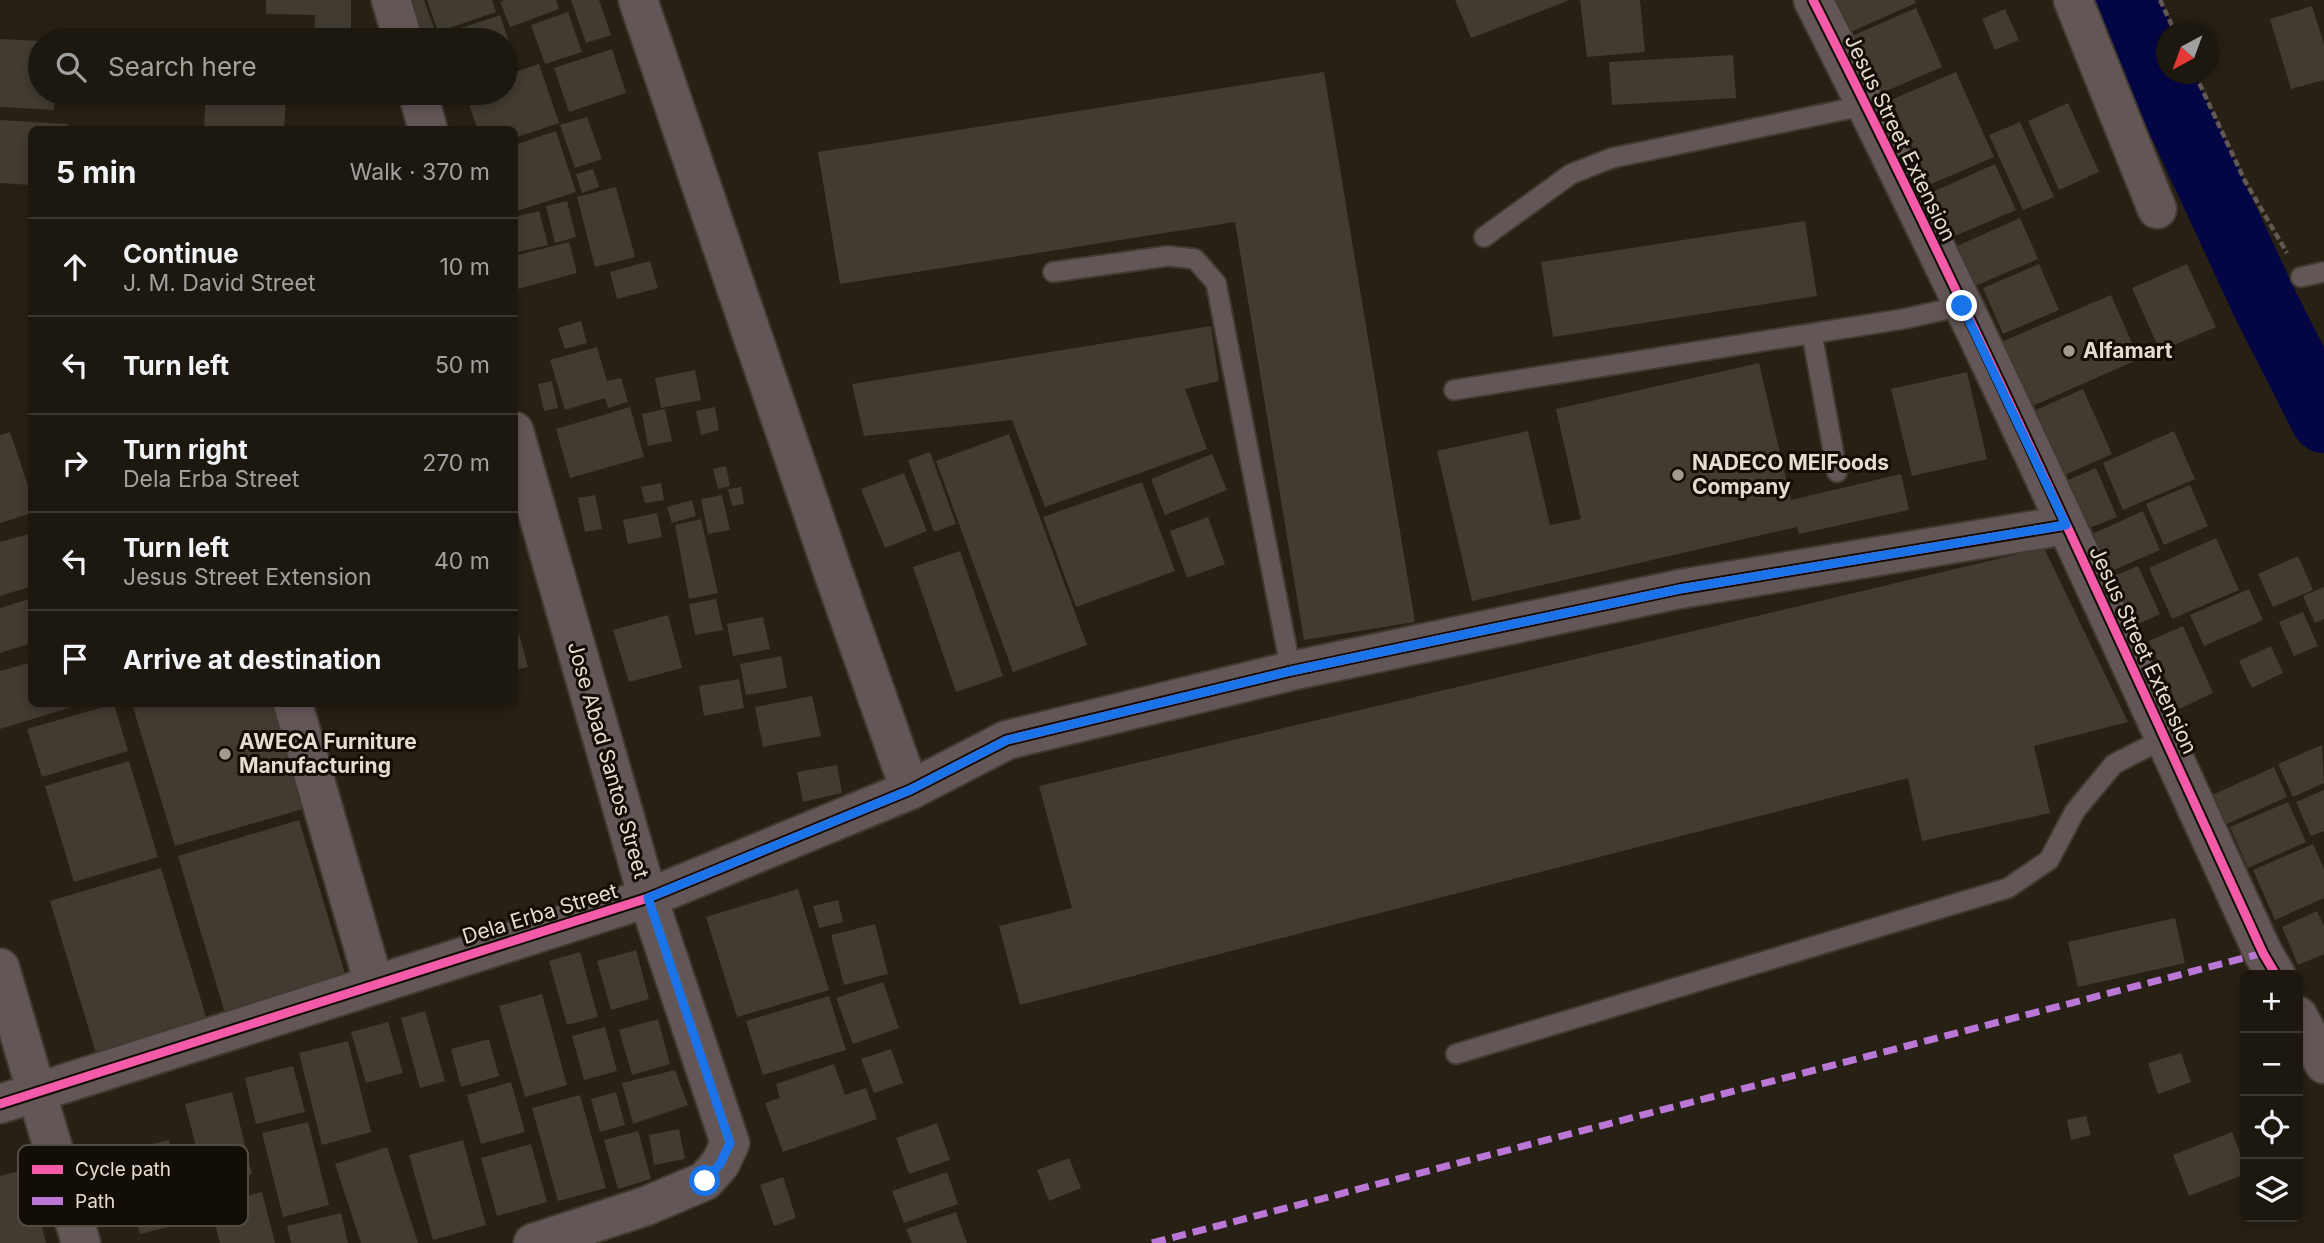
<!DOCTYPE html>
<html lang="en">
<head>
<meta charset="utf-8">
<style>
  body { margin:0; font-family:Inter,sans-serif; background:#2a251d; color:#f1f3f6 }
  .controls { position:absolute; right:21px; bottom:21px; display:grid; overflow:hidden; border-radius:10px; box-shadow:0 4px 10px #0003 }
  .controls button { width:63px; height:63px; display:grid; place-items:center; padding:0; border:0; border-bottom:2px solid #3b372f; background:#1d180f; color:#f1f3f6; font:35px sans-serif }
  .compass { position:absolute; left:2156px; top:21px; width:63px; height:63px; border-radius:50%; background:#1d180f; box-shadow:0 4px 10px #0003; rotate:221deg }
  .stop { position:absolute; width:21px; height:21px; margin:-16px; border:5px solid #1a73e8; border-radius:50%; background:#fff }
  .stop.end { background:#1a73e8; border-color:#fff; box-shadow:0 2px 7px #0008 }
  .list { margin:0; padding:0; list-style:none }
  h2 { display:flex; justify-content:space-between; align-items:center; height:91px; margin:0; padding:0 28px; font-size:30px }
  h2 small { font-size:23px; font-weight:400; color:#a0a09e }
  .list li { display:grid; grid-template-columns:46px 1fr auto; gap:21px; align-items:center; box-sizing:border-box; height:98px; padding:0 28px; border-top:2px solid #3b372f }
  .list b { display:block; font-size:26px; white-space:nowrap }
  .list p { margin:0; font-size:23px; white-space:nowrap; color:#a0a09e }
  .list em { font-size:23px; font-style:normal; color:#a0a09e }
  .icon { flex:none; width:38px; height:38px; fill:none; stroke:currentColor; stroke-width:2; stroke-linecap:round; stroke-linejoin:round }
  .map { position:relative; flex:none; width:2324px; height:1243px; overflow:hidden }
  .search { position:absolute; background:#1d180f; box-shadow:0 4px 10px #0003; left:28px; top:28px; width:490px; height:77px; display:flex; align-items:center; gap:18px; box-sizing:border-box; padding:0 24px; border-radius:38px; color:#a0a09e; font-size:26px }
  .panel { position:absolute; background:#1d180f; box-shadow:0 4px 10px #0003; left:28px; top:126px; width:490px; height:581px; border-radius:10px }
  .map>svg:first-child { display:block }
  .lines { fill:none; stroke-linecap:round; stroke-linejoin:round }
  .river { stroke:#040544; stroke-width:66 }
  .building { fill:#413b31 }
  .lane-casing { stroke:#403a30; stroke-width:23 }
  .street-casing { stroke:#403a30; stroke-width:42 }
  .path { stroke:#625955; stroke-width:4.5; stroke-dasharray:7 3.5; stroke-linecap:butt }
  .lane { stroke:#635657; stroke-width:19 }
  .street { stroke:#635657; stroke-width:38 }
  .quiet { stroke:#ba77d6; stroke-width:7; stroke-dasharray:14 7; stroke-linecap:butt }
  .cycleway-casing { stroke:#120d05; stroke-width:13 }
  .cycleway { stroke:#f35aa7; stroke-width:9 }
  .route { stroke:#1a73e8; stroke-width:9 }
  .poi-dot { fill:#a29b8e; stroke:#120d05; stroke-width:2.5 }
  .labels { text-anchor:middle; stroke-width:6; stroke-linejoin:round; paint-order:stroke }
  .street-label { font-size:21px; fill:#e5ddd0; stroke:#120d05 }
  .poi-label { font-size:21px; font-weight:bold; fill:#e5ddd0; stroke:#120d05; text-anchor:start }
  .key { fill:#120d05; stroke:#514b42; stroke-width:2 }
  .key-label { font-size:19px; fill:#e5ddd0 }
</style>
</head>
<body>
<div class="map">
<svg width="2324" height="1243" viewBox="0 0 2324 1243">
  <rect width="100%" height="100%" fill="#272014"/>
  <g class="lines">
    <!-- river -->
    <path class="river" d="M2124 0 2265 304 2324 420"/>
  </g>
  <!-- building -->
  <path class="building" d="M266 0H351V40H314L315 15 266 14Z
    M405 0H424L434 28 417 33Z
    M427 0H492L496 12 438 32Z
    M504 0H556L559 9 510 27 500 2Z
    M571 0H599L611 35 586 43Z
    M1455 0H1570L1471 38Z
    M1580 0H1640L1645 52 1587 57Z
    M1831 0H1915L1916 3 1846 34Z
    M2312 6 2324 44V80L2291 89 2270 19Z
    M1916 8 1942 67 1877 95 1852 36Z
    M2005 9 2019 40 1995 50 1982 19Z
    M568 12 582 52 545 64 531 25Z
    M500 15 517 66 506 69V40H446L444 34Z
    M0 39 40 41V93H55L54 110 0 107Z
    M612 49 626 93 569 112 554 68Z
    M1733 55 1736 98 1612 105 1609 62Z
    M539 64 559 123 514 138V130H478L465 93H506V75Z
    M1324 72 1415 622 1304 640 1235 222 840 284 818 152Z
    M1956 72 1994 157 1929 185 1891 100Z
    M206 93 286 96 284 130H204Z
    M2068 103 2099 172 2059 190 2028 121Z
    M587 117 602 159 575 168 560 125Z
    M0 120 68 124V130H32V185L0 183Z
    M2020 122 2054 197 2023 210 1989 135Z
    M556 131 576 192 514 212V145Z
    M1995 164 2016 210 1950 238 1930 193Z
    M593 169 599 187 582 193 576 174Z
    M616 187 635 257 595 267 577 197Z
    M567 201 576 237 555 243 546 206Z
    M539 211 548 245 518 252 514 239V217Z
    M2020 218 2038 259 1975 286 1957 246Z
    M1805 221 1817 296 1553 337 1541 262Z
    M569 242 577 273 514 290V256Z
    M650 261 658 288 617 299 610 272Z
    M2039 264 2059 310 2003 334 1983 288Z
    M2187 264 2216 327 2160 351 2132 288Z
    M2111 295 2139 359 2028 408 1999 343Z
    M581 321 587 343 565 349 558 328Z
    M1211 326 1219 381 1185 389 1207 449 1045 507 1012 420 864 436 852 384Z
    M597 347 607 381 621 378 628 402 608 408 605 398 565 410 550 360Z
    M1759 363 1791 500 1901 474 1909 510 1799 534 1797 527 1472 601 1437 451 1528 431 1550 525 1581 519 1556 409Z
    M695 370 701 400 661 408 655 378Z
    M1967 372 1987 459 1912 476 1891 389Z
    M552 381 558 408 544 411 538 384Z
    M2083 389 2112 454 2065 475 2036 410Z
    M630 407 644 457 570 478 556 429Z
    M715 407 719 430 701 435 696 411Z
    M665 409 672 441 648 446 642 414Z
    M2174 431 2195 479 2123 510 2103 463Z
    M10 432 32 497V513L0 523V435Z
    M1009 434 1087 645 1013 672 936 461Z
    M930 452 956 524 934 532 908 460Z
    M1212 454 1227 490 1165 515 1151 479Z
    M726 466 730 486 718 489 713 469Z
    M2096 468 2117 517 2087 529 2066 481Z
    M904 473 927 531 885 548 861 489Z
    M1142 482 1175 571 1076 607 1043 517Z
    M661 483 664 500 645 503 641 487Z
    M2190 485 2208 526 2164 545 2146 504Z
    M741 487 744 504 732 506 728 489Z
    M595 495 602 529 585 532 578 498Z
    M722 495 730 530 708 534 701 499Z
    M692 500 696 516 672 523 667 507Z
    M2143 511 2160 550 2109 572 2092 534Z
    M657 513 662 537 628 544 623 520Z
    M1208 517 1225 564 1187 578 1170 531Z
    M701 519 718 593 689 599 675 525Z
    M32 533V586L0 596V542Z
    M2216 538 2239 590 2172 619 2149 568Z
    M2044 548 2128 722 2034 746 2050 813 1922 841 1908 778 1020 1005 999 926 1072 908 1039 786Z
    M960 551 1003 676 956 692 913 567Z
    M2298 556 2313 590 2273 607 2258 574Z
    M2138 566 2160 614 2133 626 2111 577Z
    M2324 587V619L2315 623 2303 596Z
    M2249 589 2263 620 2204 646 2190 615Z
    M32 598V643L0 653V608Z
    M716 599 723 630 695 635 689 604Z
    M2303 612 2318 646 2294 656 2279 622Z
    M668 615 682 668 629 682 613 630Z
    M763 617 770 649 733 656 727 624Z
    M2183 626 2213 693 2179 709 2149 641Z
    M519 634 528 667 514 670V635Z
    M2271 646 2283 673 2252 688 2239 661Z
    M781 656 787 688 746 695 740 664Z
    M32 662V704H81L0 729V671Z
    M739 679 744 708 704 716 699 686Z
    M812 696 821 736 763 747 755 707Z
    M114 704 128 751 42 777 27 729Z
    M132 704H288L317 805 175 846Z
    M2322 745 2324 783 2293 797 2278 764Z
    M129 761 158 857 74 882 45 786Z
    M837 765 842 793 803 802 797 772Z
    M2274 767 2287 797 2225 825 2212 795Z
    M2324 790V831L2311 836 2296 802Z
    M2288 802 2306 842 2248 868 2230 827Z
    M299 820 346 977 225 1013 178 856Z
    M2313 844 2324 869V898L2275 920 2253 870Z
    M161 868 207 1020 96 1053 50 901Z
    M798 889 829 990 737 1017 706 917Z
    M838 900 843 922 819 928 813 906Z
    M2317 911 2324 926V954L2298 965 2282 927Z
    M2175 918 2185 963 2078 987 2068 942Z
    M875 924 888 974 844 985 831 935Z
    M636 950 649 999 611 1010 597 961Z
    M580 952 598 1017 567 1025 549 961Z
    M883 982 899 1028 853 1044 836 998Z
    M542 994 567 1085 525 1097 499 1006Z
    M829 996 846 1050 763 1075 746 1021Z
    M425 1011 445 1081 420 1088 401 1018Z
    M658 1019 670 1064 632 1075 619 1030Z
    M388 1022 403 1073 366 1083 351 1032Z
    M605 1027 617 1071 584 1080 572 1036Z
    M489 1039 499 1076 461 1087 451 1049Z
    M348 1041 371 1132 322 1145 299 1053Z
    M891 1049 903 1083 874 1093 861 1059Z
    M2181 1053 2191 1082 2158 1094 2148 1063Z
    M834 1064 845 1095 866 1088 877 1119 783 1152 765 1103 780 1098 776 1084Z
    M293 1066 305 1112 256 1124 245 1078Z
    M675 1070 688 1105 633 1124 622 1083Z
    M511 1082 525 1132 481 1144 467 1095Z
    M232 1092 252 1174 206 1185 185 1104Z
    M616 1092 625 1125 600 1132 591 1099Z
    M580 1095 606 1188 558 1201 532 1108Z
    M2086 1116 2091 1135 2071 1140 2067 1120Z
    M308 1122 329 1205 283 1217 262 1133Z
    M937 1123 950 1160 909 1174 896 1138Z
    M679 1129 685 1159 654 1165 649 1135Z
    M638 1131 651 1179 618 1189 604 1140Z
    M2232 1132 2245 1165V1174L2189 1196 2173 1155Z
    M169 1140 189 1222 140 1234 119 1152Z
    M463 1140 486 1225 433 1240 409 1155Z
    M531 1144 547 1202 497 1216 481 1158Z
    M387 1147 418 1243H361L335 1164Z
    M1069 1158 1081 1188 1049 1201 1037 1170Z
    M27 1169 46 1243H0V1176Z
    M947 1172 958 1204 904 1223 892 1191Z
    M783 1177 796 1218 774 1226 760 1185Z
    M262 1192 275 1243H220L210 1205Z
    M956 1212 967 1243H912L906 1229Z
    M341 1213 348 1243H291L287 1226Z"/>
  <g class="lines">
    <!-- lane casing -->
    <g class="lane-casing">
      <path id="lane" d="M1484 237 1571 174 1612 158 1867 105
        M1053 272 1168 256 1195 259 1216 283 1291 671
        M2301 277 2324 272
        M1812 334 1837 472
        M1454 390 1903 319 1962 306
        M1456 1054 2008 888 2049 860 2075 811 2114 764 2165 738"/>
    </g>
    <!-- street casing -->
    <g class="street-casing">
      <path id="street" d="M391 0 403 40
        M638 0 833 572 910 790
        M1813 0C1972 313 2117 634 2263 953L2276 975
        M2073 0 2157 209
        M418 93 428 130
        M514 431 648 898 730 1143 720 1164 705 1181 646 1206 533 1243
        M293 704 374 984
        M0 968 81 1243
        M2298 1016 2324 1064
        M0 1104 648 898 910 790 1007 740 1291 671 1680 589 2066 525"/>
    </g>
    <!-- path -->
    <path class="path" d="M2160 0 2175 32
      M2195 74 2245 181 2287 253"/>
    <!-- lane -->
    <use href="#lane" class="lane"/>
    <!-- street -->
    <use href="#street" class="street"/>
    <!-- quiet -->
    <path class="quiet" d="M1152 1243 2263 953"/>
    <!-- cycleway casing -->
    <g class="cycleway-casing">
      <path id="cycleway" d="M1813 0C1972 313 2117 634 2263 953L2276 975
        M0 1104 648 898 910 790 1007 740 1291 671 1680 589 2066 525"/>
    </g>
    <!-- cycleway -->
    <use href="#cycleway" class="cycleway"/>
  </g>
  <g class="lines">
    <!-- route -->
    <path class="route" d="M705 1181 720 1164 730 1143 648 898 910 790 1007 740 1291 671 1680 589 2066 525 1962 306"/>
  </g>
  <!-- markers -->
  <g class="poi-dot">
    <circle cx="2069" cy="351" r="7"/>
    <circle cx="1678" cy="475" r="7"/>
    <circle cx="225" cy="754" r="7"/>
  </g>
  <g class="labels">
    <!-- street labels -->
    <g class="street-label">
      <text transform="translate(1900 138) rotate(64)" y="7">Jesus Street Extension</text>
      <text transform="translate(2143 650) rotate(65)" y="7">Jesus Street Extension</text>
      <text transform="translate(608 760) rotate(74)" y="7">Jose Abad Santos Street</text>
      <text transform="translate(540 914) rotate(-17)" y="7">Dela Erba Street</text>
    </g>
    <!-- poi labels -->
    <g class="poi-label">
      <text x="2083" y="358">Alfamart</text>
      <text x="1692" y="470">NADECO MEIFoods<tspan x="1692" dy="24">Company</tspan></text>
      <text x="239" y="749">AWECA Furniture<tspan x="239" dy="24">Manufacturing</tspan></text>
    </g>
  </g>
  <!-- legend -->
  <rect x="18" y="1145" width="230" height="81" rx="10" class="key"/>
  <rect x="32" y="1165" width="31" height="9" fill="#f35aa7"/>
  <rect x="32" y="1197" width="31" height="8" fill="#ba77d6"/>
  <g class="key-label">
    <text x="75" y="1176">Cycle path</text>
    <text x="75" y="1208">Path</text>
  </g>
</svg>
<div class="controls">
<button>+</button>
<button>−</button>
<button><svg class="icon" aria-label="locate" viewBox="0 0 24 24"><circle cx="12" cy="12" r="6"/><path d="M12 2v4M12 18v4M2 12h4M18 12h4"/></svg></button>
<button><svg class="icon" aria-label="layers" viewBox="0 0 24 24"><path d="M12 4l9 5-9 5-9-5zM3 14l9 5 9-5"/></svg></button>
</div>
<svg class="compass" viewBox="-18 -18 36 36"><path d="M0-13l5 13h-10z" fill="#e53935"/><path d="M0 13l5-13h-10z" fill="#a0a09e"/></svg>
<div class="stop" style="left:705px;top:1181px"></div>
<div class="stop end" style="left:1962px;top:306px"></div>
<div class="search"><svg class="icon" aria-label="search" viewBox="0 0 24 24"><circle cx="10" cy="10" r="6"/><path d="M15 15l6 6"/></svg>Search here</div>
<section class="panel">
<h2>5 min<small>Walk · 370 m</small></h2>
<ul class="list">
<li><svg class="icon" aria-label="ahead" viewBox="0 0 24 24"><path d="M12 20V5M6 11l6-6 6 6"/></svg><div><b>Continue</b><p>J. M. David Street</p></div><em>10 m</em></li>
<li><svg class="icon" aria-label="left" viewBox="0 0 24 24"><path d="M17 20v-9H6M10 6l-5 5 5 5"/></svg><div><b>Turn left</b></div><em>50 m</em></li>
<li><svg class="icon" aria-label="right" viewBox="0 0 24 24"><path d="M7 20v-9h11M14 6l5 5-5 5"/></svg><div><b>Turn right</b><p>Dela Erba Street</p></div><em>270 m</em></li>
<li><svg class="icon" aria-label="left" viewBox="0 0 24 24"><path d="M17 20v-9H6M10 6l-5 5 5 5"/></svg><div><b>Turn left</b><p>Jesus Street Extension</p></div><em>40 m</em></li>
<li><svg class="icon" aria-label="arrive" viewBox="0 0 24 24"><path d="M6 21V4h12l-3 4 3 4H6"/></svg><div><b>Arrive at destination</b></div></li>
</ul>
</section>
</div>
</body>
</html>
